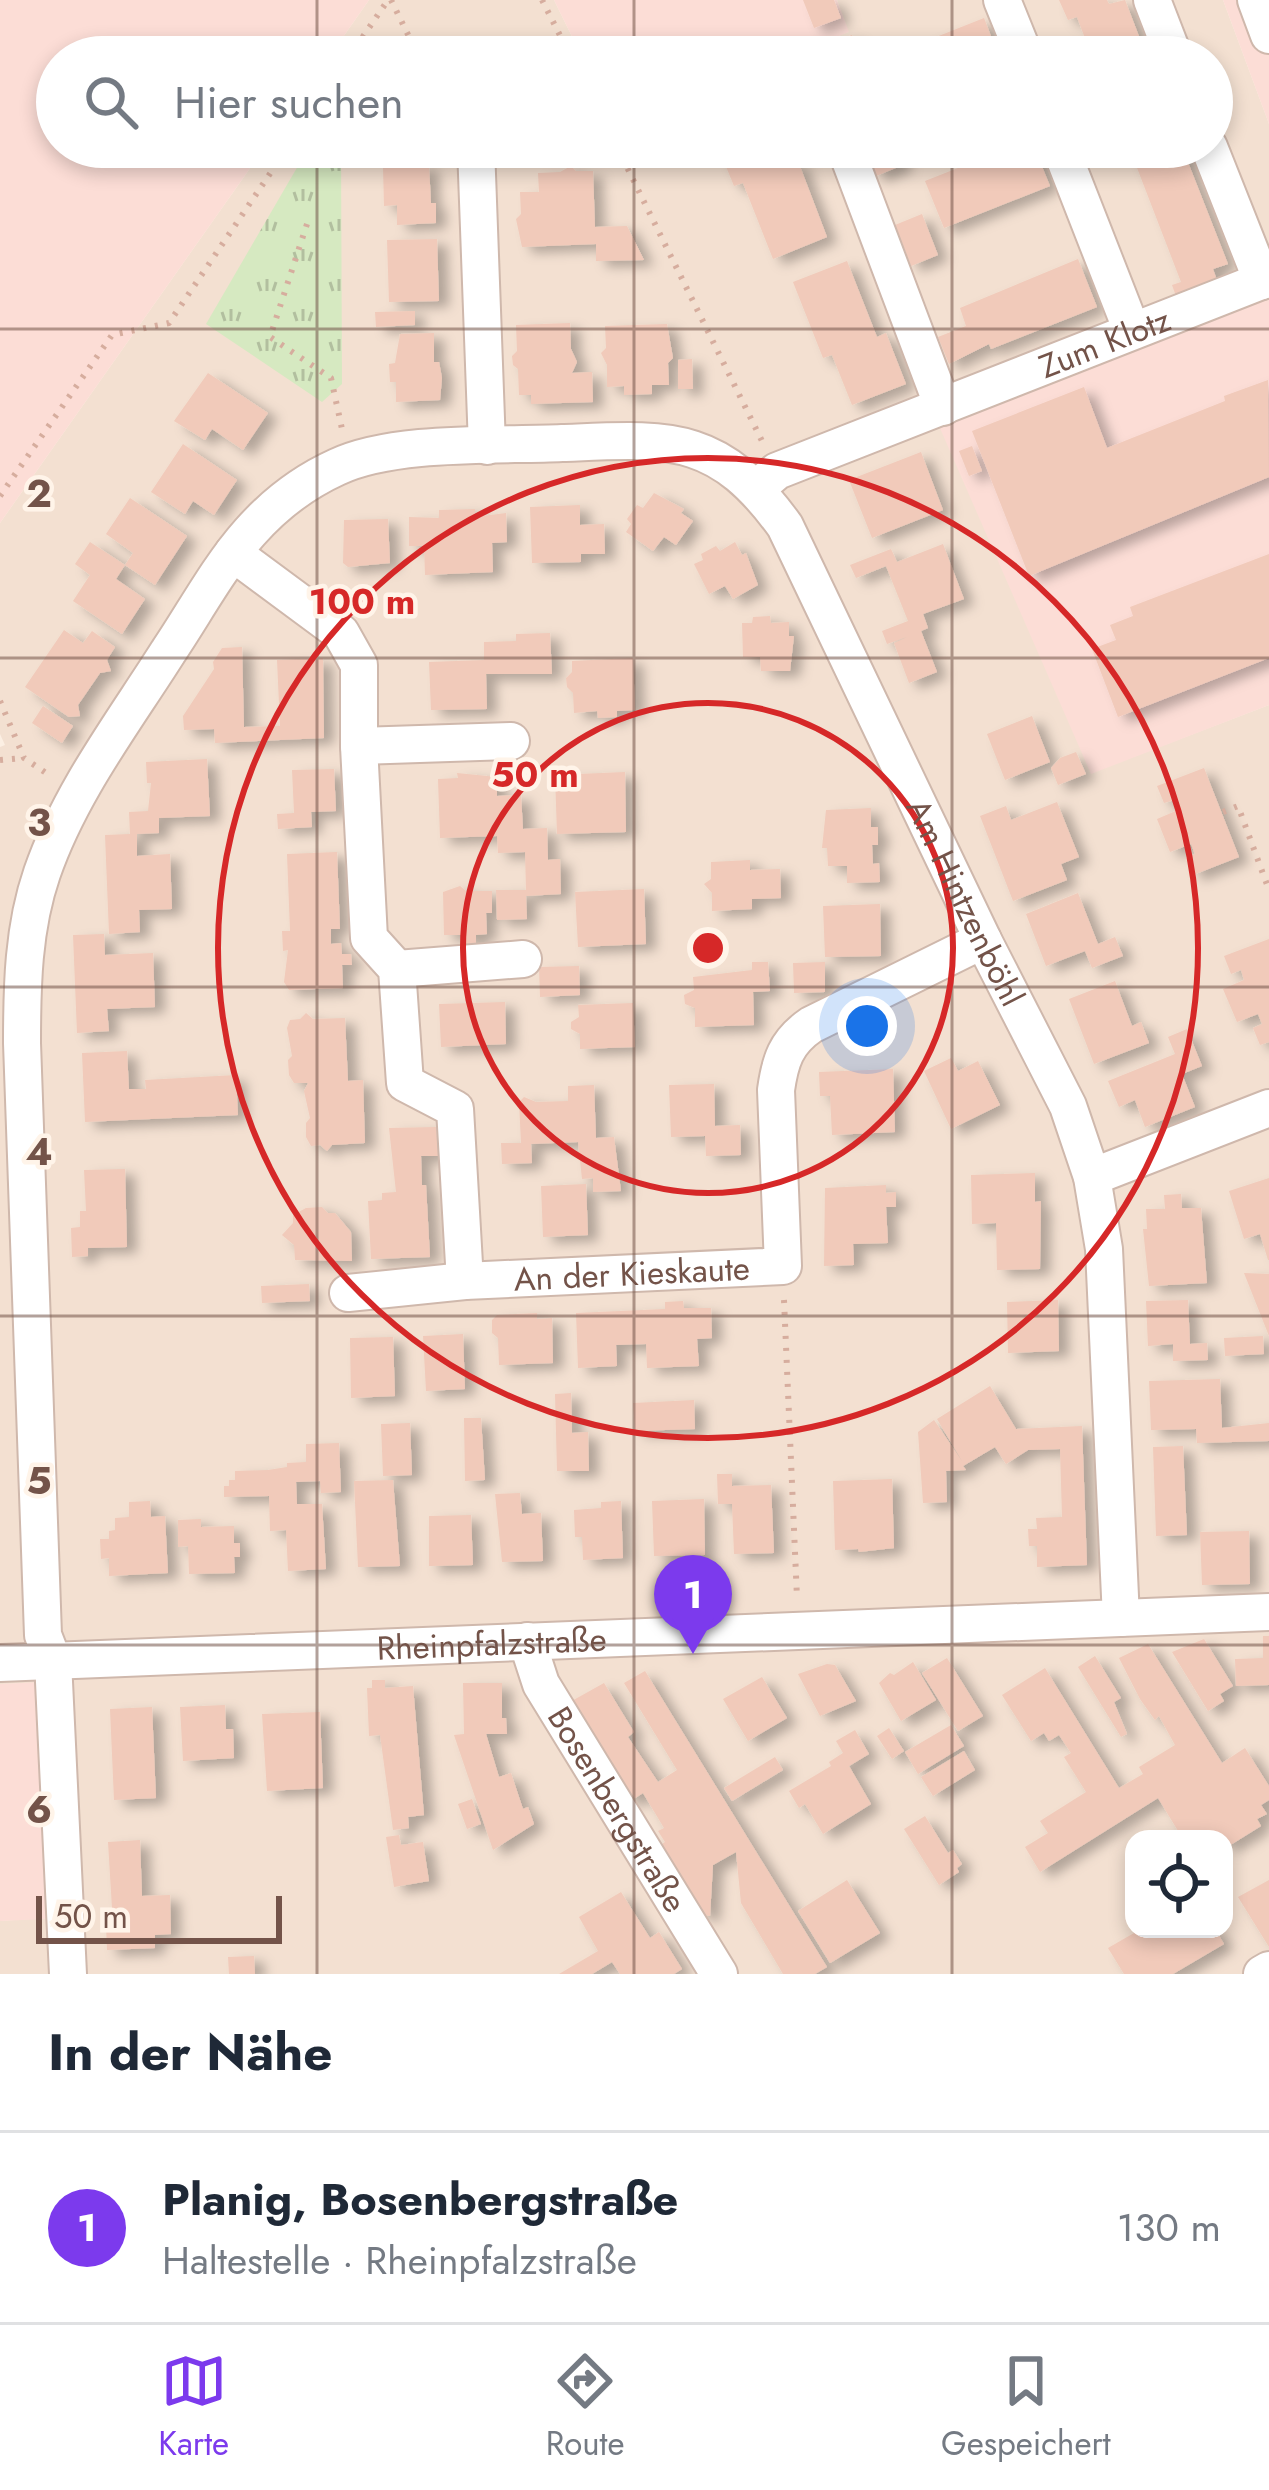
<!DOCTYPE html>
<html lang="de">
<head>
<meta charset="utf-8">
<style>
  body { margin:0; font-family:Jost,sans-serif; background:#f2f2f3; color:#1f2937 }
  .controls { position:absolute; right:36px; bottom:36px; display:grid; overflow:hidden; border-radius:24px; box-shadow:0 6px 18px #0003 }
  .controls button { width:108px; height:108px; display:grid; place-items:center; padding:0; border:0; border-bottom:3px solid #e0e1e3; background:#fff; color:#1f2937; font:60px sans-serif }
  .scale { position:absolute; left:36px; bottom:30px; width:246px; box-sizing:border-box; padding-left:12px; border:6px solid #735349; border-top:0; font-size:33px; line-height:42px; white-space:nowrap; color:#735349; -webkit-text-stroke:9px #fff4e9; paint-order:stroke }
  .you { position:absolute; left:867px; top:1026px; width:42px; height:42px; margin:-30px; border:9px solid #fff; border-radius:50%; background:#1a73e8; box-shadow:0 0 0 18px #1a73e833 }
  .badge { display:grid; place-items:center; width:78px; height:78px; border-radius:50%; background:#7c3aed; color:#fff; font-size:39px; font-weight:700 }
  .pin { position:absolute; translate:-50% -99px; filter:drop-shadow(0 3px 6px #0008) }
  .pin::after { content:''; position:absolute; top:63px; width:42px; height:36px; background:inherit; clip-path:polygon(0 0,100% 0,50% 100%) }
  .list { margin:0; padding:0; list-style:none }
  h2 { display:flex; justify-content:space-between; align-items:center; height:156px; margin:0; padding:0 48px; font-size:51px }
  h2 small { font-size:39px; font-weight:400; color:#747a83 }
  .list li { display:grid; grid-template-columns:78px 1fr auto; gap:36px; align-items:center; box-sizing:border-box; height:192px; padding:0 48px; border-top:3px solid #e0e1e3 }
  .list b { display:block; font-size:45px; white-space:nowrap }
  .list p { margin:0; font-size:39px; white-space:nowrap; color:#747a83 }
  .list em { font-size:39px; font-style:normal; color:#747a83 }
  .icon { flex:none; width:66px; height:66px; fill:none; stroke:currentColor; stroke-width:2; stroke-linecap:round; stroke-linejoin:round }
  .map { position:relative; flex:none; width:1269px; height:1974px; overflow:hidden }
  .search { position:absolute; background:#fff; box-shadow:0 6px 18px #0003; left:36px; right:36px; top:36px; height:132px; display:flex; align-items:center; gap:30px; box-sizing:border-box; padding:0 42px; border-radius:66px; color:#747a83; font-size:45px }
  .sheet { height:348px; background:#fff }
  nav { display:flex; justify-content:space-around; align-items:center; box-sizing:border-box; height:168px; border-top:3px solid #e0e1e3; background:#fff; font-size:33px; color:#747a83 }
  nav a { display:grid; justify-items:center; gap:6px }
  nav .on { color:#7c3aed }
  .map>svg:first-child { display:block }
  .residential { fill:#f3e0d1; fill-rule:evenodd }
  .commercial { fill:#fcddd6 }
  .park { fill:url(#park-tufts) }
  .building { fill:#f1caba; filter:url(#shadow) }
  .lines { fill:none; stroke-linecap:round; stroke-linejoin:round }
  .minor-casing { stroke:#cfb8ac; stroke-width:40 }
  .path { stroke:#d6ad9e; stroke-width:6; stroke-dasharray:3 9; stroke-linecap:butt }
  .minor { stroke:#fff; stroke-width:36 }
  .grid { fill:none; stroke:#735349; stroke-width:3; stroke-opacity:0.55 }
  .ring { fill:none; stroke:#d62828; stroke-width:6 }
  .labels { text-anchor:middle; stroke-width:9; stroke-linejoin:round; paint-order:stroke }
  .street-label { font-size:33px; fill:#735349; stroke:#fff4e9 }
  .grid-label { font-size:39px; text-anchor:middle; font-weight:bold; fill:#735349; stroke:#fff4e9; stroke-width:9; stroke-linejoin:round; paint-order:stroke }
  .centre { fill:#d62828; stroke:#fff4e9; stroke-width:6 }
  .ring-label { font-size:36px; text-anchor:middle; font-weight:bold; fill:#d62828; stroke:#fff4e9; stroke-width:9; stroke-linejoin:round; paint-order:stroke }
</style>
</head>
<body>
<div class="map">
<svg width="1269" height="1974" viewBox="0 0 1269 1974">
  <defs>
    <pattern id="park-tufts" width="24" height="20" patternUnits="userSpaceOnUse" patternTransform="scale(3)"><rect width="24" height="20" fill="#d6e9c1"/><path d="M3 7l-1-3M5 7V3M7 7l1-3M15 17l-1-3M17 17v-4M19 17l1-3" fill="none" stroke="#b2bf9f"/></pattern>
    <filter id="shadow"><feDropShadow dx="10" dy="6" stdDeviation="6" flood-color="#0004"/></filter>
  </defs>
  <rect width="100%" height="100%" fill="#fcefe3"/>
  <!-- residential -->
  <path class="residential" d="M369 0H554L582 57H329Z
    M837 0H1223L1269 124V272L1091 773 1269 705V1974H0V1921L46 1918 41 1683 0 1684V747L5 745 0 734V523L265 147H1212V57H786L848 32ZM1134 1839H1224V1929H1134Z"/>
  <!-- commercial -->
  <path class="commercial" d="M0 0H369L329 57H57V147H265L0 523Z
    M554 0H837L849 32 786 57H582Z
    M1223 0H1269V124Z
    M1269 272V705L1091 774 929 403Z
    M42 1682 46 1919 0 1921V1684Z"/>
  <!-- park -->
  <path class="park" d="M309 147H341L342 384 322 402 206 324Z"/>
  <!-- building -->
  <path class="building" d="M803 0H834L841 18 814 28Z
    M1059 0H1107L1109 4 1125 0 1147 57H1092L1077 17 1068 20Z
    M984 18 999 57H886Z
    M852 35 860 57H829L824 46Z
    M718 147H781L788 165 798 161 827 237 773 259 743 183 734 186Z
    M864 147H896L903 165 876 176Z
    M1011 147H1034L1050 186 944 228 925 181Z
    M1129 147H1182L1228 264 1213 269 1218 283 1177 299 1172 285 1181 282Z
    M429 165 431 203H436V223L397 225V205L384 206 383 167Z
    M571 166 576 171H593L595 227 627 226 644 260 596 261V244L522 247 516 219 521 214 520 192H539L538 173 560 172Z
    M922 214 938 255 911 266 895 225Z
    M437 239 439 301 389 302 387 240Z
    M1078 259 1097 307 991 349 989 344 949 364 938 337 966 326 960 308Z
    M847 261 877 337 886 333 906 384 852 405 832 355 823 358 793 282Z
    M415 311V325L376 327 375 312Z
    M570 323 571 349 577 362 572 373 592 372 593 402 531 404V395H519L518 369 513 365 512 356 517 351 516 325Z
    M667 324 673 358 668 363 669 385H652V394L624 395V386L607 387V365L601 353 606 348 605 326Z
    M434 333V362H439L442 378 440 400 396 402V382H390L389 364 395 363 400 334Z
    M692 359 693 389H678V360Z
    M208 373 268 413 243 450 212 429 205 440 174 421Z
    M1268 380 1269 477 1029 576 972 431 1084 387 1107 448 1225 401 1224 396Z
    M183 444 237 480 214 515 193 501 185 514 151 492Z
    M972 446 982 471 969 476 959 451Z
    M921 452 943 510 872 538 849 480Z
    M654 493 684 509 681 513 693 521 676 545 664 537 653 551 626 532 631 524 627 519 637 505 643 508Z
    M130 498 187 536 155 585 125 565 133 553 106 534Z
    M580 505V525L604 524 605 554H581V562L532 563 530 507Z
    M475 509V517L506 513 507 542 492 543 493 572 425 575 424 546H409V517L439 518V510Z
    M388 519 390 563 348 567 343 563 344 520Z
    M90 542 125 565 116 579 145 599 122 634 73 601 90 575 75 564Z
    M735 542 742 555 746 553 758 585 733 599 725 586 709 594 694 564 703 560 701 554 716 546 720 551Z
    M943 544 964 599 923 614 928 628 921 631 937 672 909 683 894 643 907 637 887 644 882 631 908 621 886 566 856 578 850 565 891 549 897 562Z
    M1269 554V658L1118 717 1092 649 1116 640 1110 625 1133 616 1130 607Z
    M770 616 771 623 789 622V636H794L790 671H761L760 657H743L742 623H752L753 617Z
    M64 630 83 643 92 631 115 647 107 660 111 671 100 673 78 705 80 716 69 717 25 687Z
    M550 633 552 674H486L487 709 431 710 429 662 484 660V642L516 641V634Z
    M242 647 244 727 280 726 277 660 323 658 324 738 215 743 214 729 184 730 183 716 214 669 213 662 222 648Z
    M633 658 635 710 617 711V717L598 718 597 711 574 713 573 693 567 687 566 678 572 672V661Z
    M43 706 73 726 62 743 32 723Z
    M1032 716 1050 762 1005 780 987 734Z
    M1076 752 1086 774 1058 785 1051 768 1060 758Z
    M207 759 210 816 159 818V833L137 834V856L170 854 172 909 139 910 140 932 109 934 105 835 130 834 129 812 148 811 151 783H147L146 762Z
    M1204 768 1239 857 1193 875 1186 858 1195 854 1191 844 1170 852 1157 819 1178 810 1174 800 1164 803 1157 786Z
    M334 769 336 811 311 812 312 827 278 829 277 814 294 813 292 770Z
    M625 772 626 832 557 834 555 775Z
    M457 773 497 777V796L521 795 523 829 547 828 548 860 560 859 561 894 526 896 527 919 497 920 496 890H526L525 852 498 853 497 836 440 838 438 779 458 778Z
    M1057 802 1079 857 1061 864 1067 880 1013 901 980 816 1006 806 1011 820Z
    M871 808V827H878V845H872L873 864 879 863 880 882 847 883V866H828L827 848H822L826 810Z
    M337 852 340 929H331V944L341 943 342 954H351L352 965H342L343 988 289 990 284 982 288 950 283 951 282 931H290L287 854Z
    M750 860V870L780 869 781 898 752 899V909L712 911V893L704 884 711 879V862Z
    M460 886 466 891H492V913H486L487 934 476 935V944H466V935H444L443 892Z
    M644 889 646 944 578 947 575 892Z
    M1078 893 1098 944 1115 937 1123 956 1092 968 1085 951 1046 966 1026 914Z
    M880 904 881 956 825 957 823 906Z
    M104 934 105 955 153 953 155 1007 107 1009 109 1031 77 1033 73 935Z
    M1269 939V1042L1260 1045 1253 1028 1262 1024 1258 1014 1237 1022 1223 989 1244 980 1241 970 1231 974 1224 956Z
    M752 962H768L770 991 753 992 754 1025 695 1027V1008L685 1004 684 995 694 990 693 977 752 970Z
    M825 962V992L794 993 793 963Z
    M579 966 580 995 540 997 539 967Z
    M1115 981 1132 1026 1141 1022 1149 1043 1094 1064 1069 999Z
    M505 1002 506 1044 441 1047 439 1004Z
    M633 1003 635 1047 580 1049V1034L571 1029V1022L579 1017 578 1005Z
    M306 1013 313 1019 345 1018 348 1081 363 1080 365 1143 332 1145 327 1151 320 1145 311 1146 306 1137V1123L310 1118 304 1091 308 1083H294L289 1075 288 1060 292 1056 287 1028 290 1020 300 1019Z
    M1187 1029 1202 1066 1182 1074 1195 1107 1145 1127 1135 1100 1119 1107 1108 1081 1175 1054 1168 1037Z
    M127 1051 129 1089H146L145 1080 236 1075 238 1115 85 1122 82 1053Z
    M951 1058 958 1071 978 1061 1000 1105 951 1129 924 1071Z
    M893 1069 895 1132 832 1135 830 1096H820L819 1072Z
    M714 1084 715 1126 740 1125 741 1155 706 1156 705 1136 671 1137 669 1085Z
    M594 1085 596 1138 614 1137 621 1191 593 1192V1178L582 1179 578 1142 531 1144 532 1163 502 1164 501 1143H521L519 1102 524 1097 536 1102 568 1101V1086Z
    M437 1127 438 1156H421L422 1185H426L430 1257 371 1259 368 1201 382 1200V1193L396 1192 389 1128Z
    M125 1169 127 1247 88 1248V1256L72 1257 71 1228 80 1227V1211H86L84 1170Z
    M1035 1173V1202L1041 1201 1040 1269 997 1270 996 1223 972 1224 971 1175Z
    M1269 1178V1260H1268L1260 1234 1244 1239 1229 1191Z
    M586 1184 588 1235 543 1237 541 1186Z
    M886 1185V1193L896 1192V1207H886L888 1243 853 1244 854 1265 824 1266 825 1188Z
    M1181 1194 1182 1208H1201L1207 1283 1149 1286 1143 1229H1147L1146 1209H1165L1164 1195Z
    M322 1207 328 1213H335L351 1232 352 1261 295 1260 294 1245 282 1235 293 1223V1215L306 1208Z
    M1244 1273 1269 1274V1336Z
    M309 1284 310 1301 262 1303 261 1286Z
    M1058 1300 1059 1351 1008 1353 1007 1302Z
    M1188 1300 1190 1344 1207 1343 1208 1360 1173 1361V1344L1148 1346 1146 1301Z
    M683 1301 684 1308H711L712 1338 697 1339 699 1366 647 1368 646 1344 616 1345 617 1366 578 1368 576 1313 665 1309V1302Z
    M537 1313V1319L552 1318 553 1363 499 1365 498 1338 492 1333V1320L497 1315Z
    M463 1334 465 1389 426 1391 423 1336Z
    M1263 1336 1264 1354 1225 1356 1224 1338Z
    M393 1337 395 1396 351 1398 350 1338Z
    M1220 1379 1222 1428 1269 1423V1441L1197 1443 1196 1429 1151 1430 1149 1381Z
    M990 1386 1016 1429 1082 1426 1087 1565 1037 1567V1546H1029L1028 1529H1037L1036 1518 1062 1517 1060 1449 1028 1450 1006 1464 995 1447 963 1466 966 1470 946 1471 947 1502 923 1503 918 1432 934 1420 962 1461 937 1419Z
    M571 1393 572 1433 588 1432 589 1471H557L555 1394Z
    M694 1400 695 1429 635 1431 633 1403Z
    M464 1418H481L485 1480 465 1481Z
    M410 1423 412 1475 383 1476 381 1424Z
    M339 1443 341 1492 321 1493 320 1481 296 1482 297 1504H322L326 1569 288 1571 286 1530 270 1531 269 1496 224 1497V1486H229V1480H235V1471L268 1470 287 1467V1463L306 1462V1444Z
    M1183 1446 1187 1535 1156 1536 1153 1447Z
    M717 1474H732V1486L771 1485 774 1553 734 1554 732 1504H718Z
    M892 1479 894 1548 859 1552 858 1549 835 1550 833 1481Z
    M393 1480 400 1566 358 1567 354 1481Z
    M520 1493 522 1514 541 1513 543 1561 502 1562 495 1494Z
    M704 1499 705 1555 654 1556 652 1501Z
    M150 1501 151 1517 165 1516 168 1573 109 1576V1558L101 1559 100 1539H109V1531L115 1530V1518L129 1517V1502Z
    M621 1501 623 1558 583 1560 582 1537H575L574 1510 601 1508V1502Z
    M471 1515 473 1565 429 1566V1516Z
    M201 1519V1527L234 1526V1543H240V1557H234L235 1573 189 1574 188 1546 178 1547V1520Z
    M1249 1531 1250 1584 1202 1585 1200 1532Z
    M1263 1636H1269V1685L1236 1686 1235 1659 1263 1658Z
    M1204 1639 1233 1686 1220 1694 1224 1701 1208 1711 1172 1652Z
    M1148 1644 1222 1763 1245 1748 1269 1786V1800L1261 1805 1267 1814 1257 1819 1261 1826 1224 1849V1839H1183L1158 1798 1040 1872 1025 1847 1048 1833 1040 1821 1086 1792 1064 1757 1071 1753 1059 1735 1049 1741 1044 1733 1031 1741 1002 1695 1045 1668 1119 1788 1143 1774 1139 1767 1175 1745 1159 1716 1155 1720 1140 1699 1119 1658Z
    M1095 1656 1121 1698 1114 1702 1127 1734 1121 1737 1078 1667Z
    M947 1658 983 1716 958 1731 922 1673Z
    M913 1662 936 1700 901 1721 879 1683 890 1673 894 1675Z
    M827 1664 835 1665 856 1701 820 1716 798 1674Z
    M645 1671 827 1967 815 1974H783L741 1903 736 1852 713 1865 710 1916 700 1914 658 1847 665 1842 658 1831 664 1828 643 1793 629 1802 570 1702 604 1683 634 1732 628 1737 658 1782 677 1770 624 1683Z
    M762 1677 787 1718 748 1741 723 1699Z
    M372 1680H385V1688L413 1686 424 1815 408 1817 409 1828 393 1830 380 1735 369 1736 367 1688H372Z
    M463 1683H502V1718H506L507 1734H486L499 1777 511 1773 523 1809 528 1807 534 1824 493 1850 454 1735 464 1734Z
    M225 1705 226 1729H233L234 1758 183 1761 180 1707Z
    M152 1707 156 1798 114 1800 110 1709Z
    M320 1712 323 1788 267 1791 262 1714Z
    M951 1725 964 1746 918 1774 905 1752Z
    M889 1728 904 1751 892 1759 877 1736Z
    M855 1730 869 1754 849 1766 871 1804 823 1834 805 1804 799 1808 789 1791 831 1766 829 1762 843 1753 836 1741Z
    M964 1751 975 1770 933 1796 921 1777Z
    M775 1757 783 1770 732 1801 724 1788Z
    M472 1799 481 1824 467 1829 458 1804Z
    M925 1816 948 1853 953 1850 962 1864 957 1868 959 1872 939 1885 904 1829Z
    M399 1835 401 1845 423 1842 429 1881 394 1887 386 1837Z
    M140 1840 142 1896 170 1895 171 1934 155 1935V1948L107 1950 106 1925H113L108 1842Z
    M847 1880 880 1933 830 1963 798 1911Z
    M1269 1880V1947L1238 1897Z
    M621 1892 650 1938 659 1932 682 1969 674 1974H620L612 1962 592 1974H559L598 1951 579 1917Z
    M1141 1929H1215L1224 1944 1173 1974H1124L1108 1948Z
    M254 1956 255 1974H229L228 1957Z"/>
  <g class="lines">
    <!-- minor casing -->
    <g class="minor-casing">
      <g id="minor">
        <path d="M1002 0 1025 57"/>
        <path d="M1152 0 1174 57"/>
        <path d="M1256 0 1269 35"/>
        <path d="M476 147 487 446"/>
        <path d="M845 147 943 407"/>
        <path d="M1060 147 1132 331"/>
        <path d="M1209 147 1262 281"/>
        <path id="s1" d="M757 488 777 471 1269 278"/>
        <path id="s2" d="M233 553 341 633 359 665V746L369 938 397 969 405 1083 455 1109 465 1281 783 1266 776 1090C780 1061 786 1042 811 1025L983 940"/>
        <path d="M359 746 511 741"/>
        <path d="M397 969 523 959"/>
        <path d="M1092 1177 1269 1108"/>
        <path d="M348 1293 465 1281"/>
        <path id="s3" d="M527 1641 541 1684 719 1974"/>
        <path id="s4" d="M0 1663 1269 1612"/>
        <path id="s5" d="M68 1974 53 1661 43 1635 22 1043C22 986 23 928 42 873 70 792 123 723 168 652 195 612 218 568 250 532 274 505 304 482 337 467 394 440 498 446 562 443 669 439 717 432 785 526L983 940 1068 1106 1092 1177 1104 1249 1121 1618"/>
        <path d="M1262 1974 1269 1970"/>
      </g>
    </g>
    <!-- path -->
    <path class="path" d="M391 0 419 57
      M542 0 571 57
      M349 57 388 0
      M617 147 762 441
      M307 224 270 337 331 378 342 429
      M0 496 112 335 169 323 288 147
      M0 701 24 758 49 775
      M0 760 24 758
      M1223 812 1238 806 1269 890
      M784 1300 797 1598"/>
    <!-- minor -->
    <use href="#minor" class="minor"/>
  </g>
  <!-- grid -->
  <path class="grid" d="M317 0V57M634 0V57M952 0V57M317 147V1974M634 147V1974M952 147V1974M0 329H1269M0 658H1269M0 987H1269M0 1316H1269M0 1645H1269"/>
  <!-- distance rings -->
  <g class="ring">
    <circle cx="708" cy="948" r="245"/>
    <circle cx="708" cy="948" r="490"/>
  </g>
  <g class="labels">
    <!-- street labels -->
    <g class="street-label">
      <text dy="12" stroke="none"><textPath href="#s1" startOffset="378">Zum Klotz</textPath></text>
      <text dy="12" stroke="none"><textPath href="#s5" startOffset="2514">Am Hintzenböhl</textPath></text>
      <text dy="12" stroke="none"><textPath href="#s2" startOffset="996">An der Kieskaute</textPath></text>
      <text dy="12" stroke="none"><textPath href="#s4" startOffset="492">Rheinpfalzstraße</textPath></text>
      <text dy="12" stroke="none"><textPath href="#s3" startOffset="192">Bosenbergstraße</textPath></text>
    </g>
  </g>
  <g class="grid-label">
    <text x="39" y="507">2</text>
    <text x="39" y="836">3</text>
    <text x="39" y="1165">4</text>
    <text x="39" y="1494">5</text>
    <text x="39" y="1823">6</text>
  </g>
  <circle cx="708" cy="948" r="18" class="centre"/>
  <g class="ring-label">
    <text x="362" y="614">100 m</text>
    <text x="535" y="787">50 m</text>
  </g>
</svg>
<div class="controls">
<button><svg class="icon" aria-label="locate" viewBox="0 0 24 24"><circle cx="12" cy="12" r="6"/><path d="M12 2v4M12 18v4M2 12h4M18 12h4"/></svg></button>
</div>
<div class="scale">50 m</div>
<div class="you"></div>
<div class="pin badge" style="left:693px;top:1654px">1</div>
<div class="search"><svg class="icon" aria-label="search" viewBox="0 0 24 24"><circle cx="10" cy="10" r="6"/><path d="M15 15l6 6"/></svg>Hier suchen</div>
</div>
<section class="sheet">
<h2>In der Nähe<small></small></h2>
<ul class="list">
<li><span class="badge">1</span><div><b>Planig, Bosenbergstraße</b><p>Haltestelle · Rheinpfalzstraße</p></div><em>130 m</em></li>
</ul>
</section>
<nav>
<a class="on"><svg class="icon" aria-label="map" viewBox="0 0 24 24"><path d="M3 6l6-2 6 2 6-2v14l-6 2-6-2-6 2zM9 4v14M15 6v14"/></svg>Karte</a>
<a><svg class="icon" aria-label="directions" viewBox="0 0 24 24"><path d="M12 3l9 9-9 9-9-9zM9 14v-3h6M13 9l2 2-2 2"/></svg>Route</a>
<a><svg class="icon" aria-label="saved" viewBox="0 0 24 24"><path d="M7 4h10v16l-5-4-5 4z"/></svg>Gespeichert</a>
</nav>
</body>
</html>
